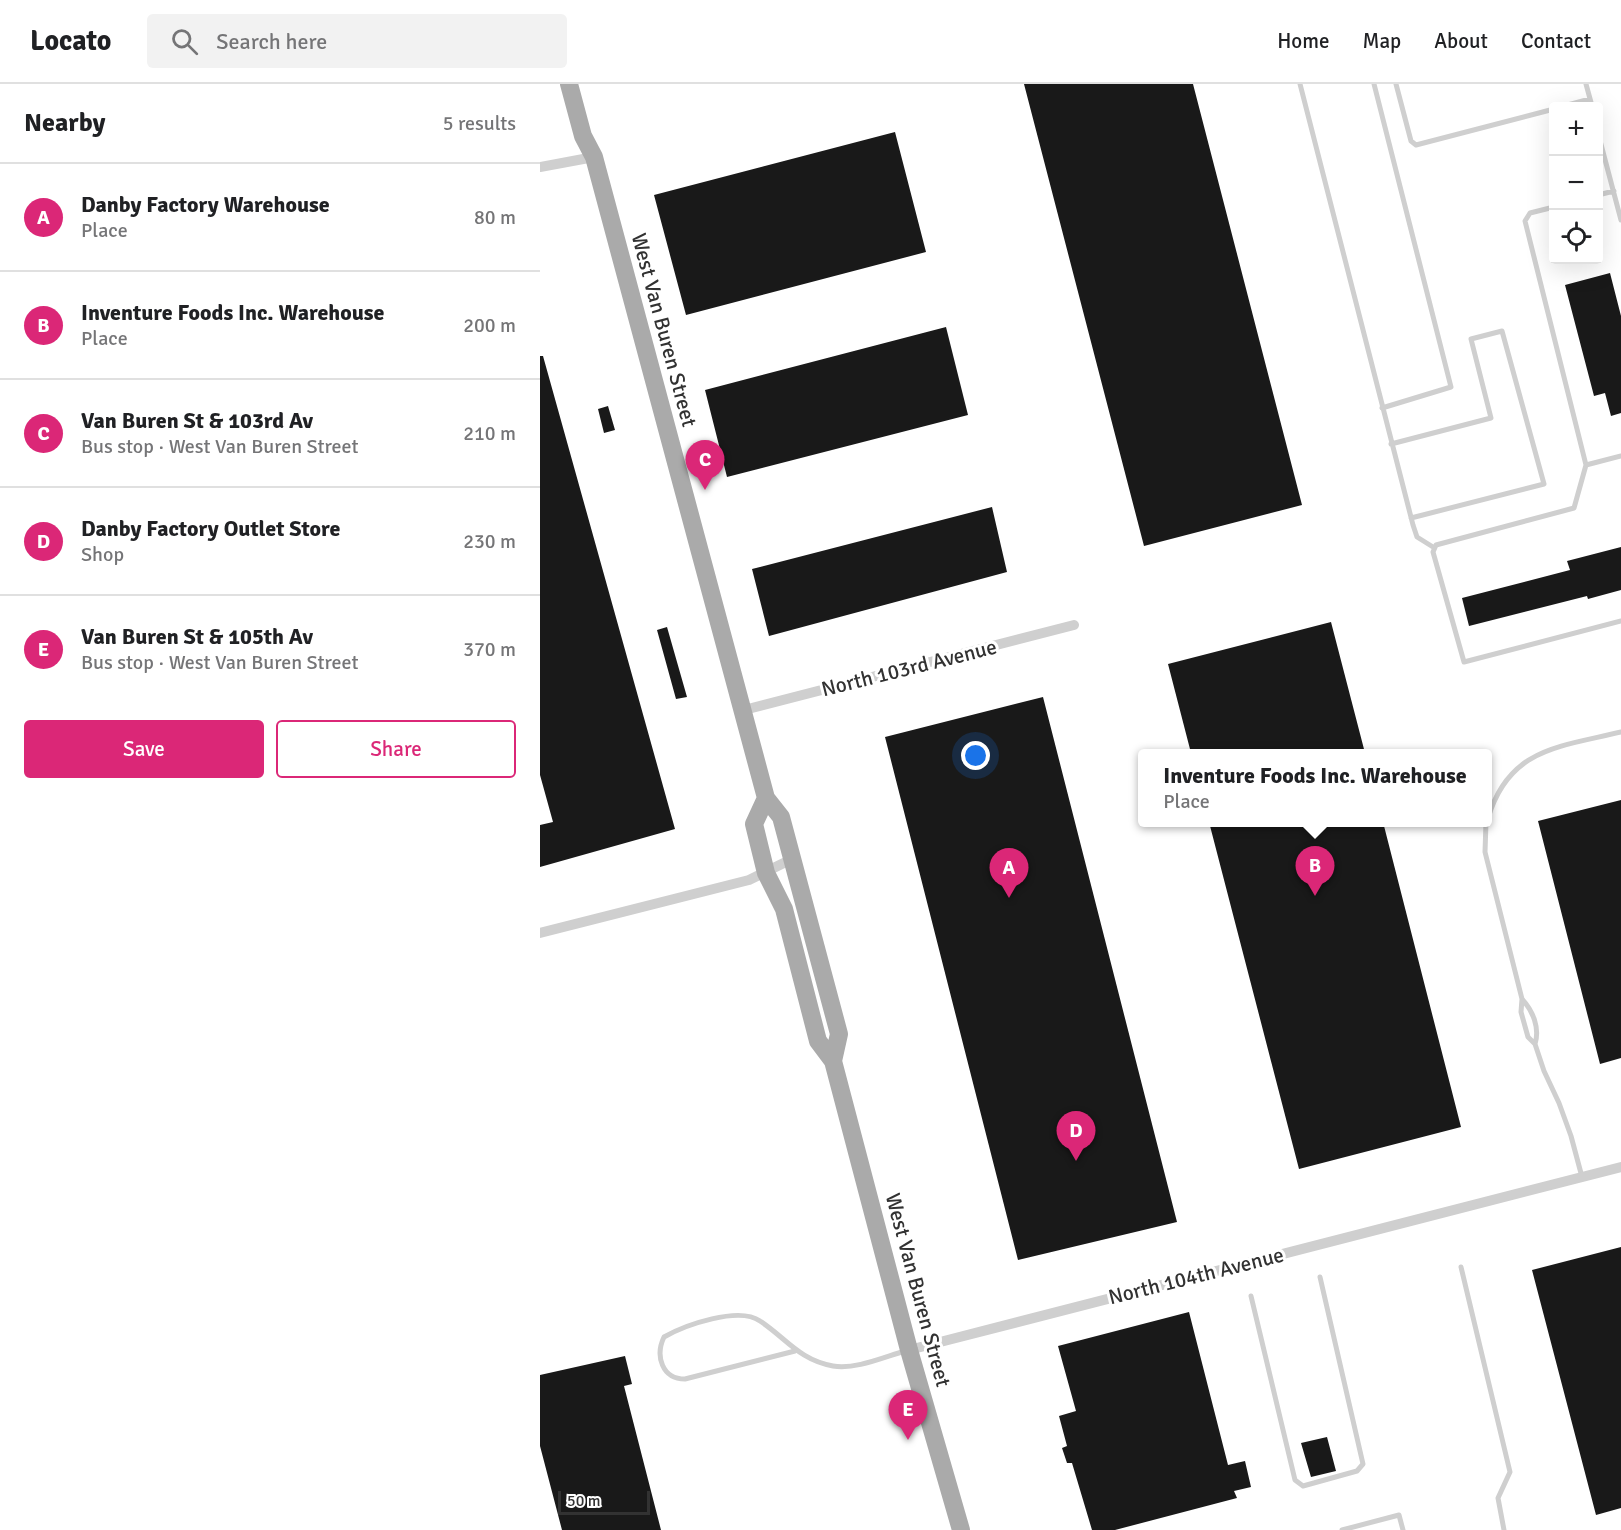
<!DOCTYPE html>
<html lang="en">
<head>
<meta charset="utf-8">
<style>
  body { margin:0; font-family:Signika,sans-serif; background:#f2f2f2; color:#202124 }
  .controls { position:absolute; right:18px; top:18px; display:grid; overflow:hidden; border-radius:6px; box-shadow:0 6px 24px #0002 }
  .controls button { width:54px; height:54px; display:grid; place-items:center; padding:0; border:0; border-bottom:2px solid #e0e0e0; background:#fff; color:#202124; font:30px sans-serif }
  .scale { position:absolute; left:18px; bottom:15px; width:92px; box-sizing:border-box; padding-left:6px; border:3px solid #323232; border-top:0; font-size:16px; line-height:21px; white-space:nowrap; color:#323232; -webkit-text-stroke:4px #fff; paint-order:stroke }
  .you { position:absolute; left:436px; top:672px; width:21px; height:21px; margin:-15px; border:4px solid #fff; border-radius:50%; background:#1a73e8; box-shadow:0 0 0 9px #1a73e833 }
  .badge { display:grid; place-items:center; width:39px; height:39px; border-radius:50%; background:#db2777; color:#fff; font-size:20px; font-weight:700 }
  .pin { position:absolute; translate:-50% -50px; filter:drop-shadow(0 2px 3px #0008) }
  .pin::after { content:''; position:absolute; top:32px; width:21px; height:18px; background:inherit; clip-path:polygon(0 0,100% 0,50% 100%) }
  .popup { position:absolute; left:598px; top:665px; width:354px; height:78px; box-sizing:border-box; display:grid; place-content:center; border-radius:6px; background:#fff; filter:drop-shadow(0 2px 4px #0005); font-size:20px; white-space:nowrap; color:#757577 }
  .popup b { font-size:22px; color:#202124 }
  .popup::after { content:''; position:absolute; left:50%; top:100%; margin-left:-12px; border:12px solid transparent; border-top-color:#fff }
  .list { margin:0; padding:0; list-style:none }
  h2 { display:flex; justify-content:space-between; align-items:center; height:78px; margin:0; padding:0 24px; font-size:26px }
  h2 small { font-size:20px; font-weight:400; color:#757577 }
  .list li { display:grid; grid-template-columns:39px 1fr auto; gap:18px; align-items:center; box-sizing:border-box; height:108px; padding:0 24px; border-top:2px solid #e0e0e0 }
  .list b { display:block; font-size:22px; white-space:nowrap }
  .list p { margin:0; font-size:20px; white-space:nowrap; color:#757577 }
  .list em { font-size:20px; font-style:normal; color:#757577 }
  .actions { display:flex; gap:12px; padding:18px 24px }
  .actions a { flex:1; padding:14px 0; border:2px solid #db2777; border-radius:6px; text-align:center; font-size:21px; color:#db2777 }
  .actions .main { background:#db2777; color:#fff }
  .icon { flex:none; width:33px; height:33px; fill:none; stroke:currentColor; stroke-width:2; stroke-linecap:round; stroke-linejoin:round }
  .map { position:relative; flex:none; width:1081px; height:1446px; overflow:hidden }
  header { display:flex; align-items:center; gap:36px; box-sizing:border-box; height:84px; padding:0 30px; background:#fff; border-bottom:2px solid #e0e0e0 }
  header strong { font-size:28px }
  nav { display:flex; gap:33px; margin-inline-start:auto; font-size:21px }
  .search { width:420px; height:54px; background:#f2f2f2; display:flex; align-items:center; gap:15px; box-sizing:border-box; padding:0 21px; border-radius:6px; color:#757577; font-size:22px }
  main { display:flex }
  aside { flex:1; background:#fff }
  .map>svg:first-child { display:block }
  .building { fill:#191919 }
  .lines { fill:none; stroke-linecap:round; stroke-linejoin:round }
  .service { stroke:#cfcfcf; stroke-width:5 }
  .minor { stroke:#cfcfcf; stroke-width:10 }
  .primary { stroke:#aaa; stroke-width:18 }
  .labels { text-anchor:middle; stroke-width:6; stroke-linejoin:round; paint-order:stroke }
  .street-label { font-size:21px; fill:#323232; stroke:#fff }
</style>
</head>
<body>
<header>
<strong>Locato</strong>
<div class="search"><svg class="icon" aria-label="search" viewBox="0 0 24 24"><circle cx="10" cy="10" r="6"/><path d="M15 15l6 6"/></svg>Search here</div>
<nav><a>Home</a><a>Map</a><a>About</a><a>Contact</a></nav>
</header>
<main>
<aside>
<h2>Nearby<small>5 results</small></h2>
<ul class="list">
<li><span class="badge">A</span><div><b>Danby Factory Warehouse</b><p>Place</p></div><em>80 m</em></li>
<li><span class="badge">B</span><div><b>Inventure Foods Inc. Warehouse</b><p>Place</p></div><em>200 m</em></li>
<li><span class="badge">C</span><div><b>Van Buren St &amp; 103rd Av</b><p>Bus stop · West Van Buren Street</p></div><em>210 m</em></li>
<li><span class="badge">D</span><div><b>Danby Factory Outlet Store</b><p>Shop</p></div><em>230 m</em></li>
<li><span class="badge">E</span><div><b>Van Buren St &amp; 105th Av</b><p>Bus stop · West Van Buren Street</p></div><em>370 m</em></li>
</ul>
<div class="actions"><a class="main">Save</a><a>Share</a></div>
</aside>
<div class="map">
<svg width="1081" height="1446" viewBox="0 0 1081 1446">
  <rect width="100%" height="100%" fill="#fff"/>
  <!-- building -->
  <path class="building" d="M484 0H653L762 421 604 462Z
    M355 48 386 168 146 231 114 111Z
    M1070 189 1081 232V329L1071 332 1065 309 1054 312 1025 201Z
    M406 243 428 331 187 393 165 306Z
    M0 272H3L135 745 0 783V741L13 738 0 691Z
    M68 322 75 346 64 349 58 325Z
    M452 423 467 488 229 552 212 485Z
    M1081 463V506L1048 515 1047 512 929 542 922 514 1030 486 1027 477Z
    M791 538 825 669H651L628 580Z
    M127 543 147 613 136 615 117 546Z
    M503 613 637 1138 478 1176 345 653Z
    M1081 716V974L1060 980 998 737Z
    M669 738H843L921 1043 759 1085Z
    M1081 1163V1424L1056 1431 992 1186Z
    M649 1228 688 1381 705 1377 711 1403 694 1407 697 1414 575 1446H552L532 1379H527L522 1364 527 1362 519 1332 536 1327 518 1262Z
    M85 1272 92 1300 84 1302 121 1446H22L0 1362V1291Z
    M787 1353 796 1387 771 1393 761 1359Z"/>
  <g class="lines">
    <!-- service -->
    <path class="service" d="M760 0 873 441 877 453 893 463
      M834 0 911 303 842 324
      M856 0 871 57 876 61 1014 25
      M1046 0 1052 22
      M1024 22 1050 15
      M1058 49 1081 136
      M1058 111 1074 107
      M1014 123 990 129 985 137 1046 381
      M851 360 951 334 931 255 962 247 1004 400 871 434
      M1081 372 1046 381 1034 424 896 461 893 468 924 578 1081 537
      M948 734C969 664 1019 663 1081 648
      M946 738 945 768 982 915
      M995 960C1000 944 993 927 982 915L981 928 988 953 995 960 1004 987 1019 1019 1031 1052 1042 1093
      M921 1183 970 1388 958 1414 964 1446
      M711 1212 755 1396 763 1402 817 1387 823 1380 780 1193
      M255 1267 145 1295C122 1295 115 1272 124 1253 145 1241 199 1222 220 1237 246 1254 259 1276 293 1282 315 1286 344 1273 365 1267
      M802 1446 859 1431 863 1446"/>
    <!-- minor -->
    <path class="minor" d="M0 83 54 73
      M204 626 534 541
      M0 849 209 796 252 775
      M369 1266 1081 1083"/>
    <!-- primary -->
    <path class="primary" d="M29 0 43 52 54 73 226 714 241 733 299 950 293 977
      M226 714 214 740 226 789 244 825 278 957 293 977 369 1266 421 1446"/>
  </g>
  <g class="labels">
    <!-- street labels -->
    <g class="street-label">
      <text transform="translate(124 246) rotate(75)" y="7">West Van Buren Street</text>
      <text transform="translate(369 584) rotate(-14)" y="7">North 103rd Avenue</text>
      <text transform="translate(656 1192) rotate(-14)" y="7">North 104th Avenue</text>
      <text transform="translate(378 1206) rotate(75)" y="7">West Van Buren Street</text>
    </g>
  </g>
</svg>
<div class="controls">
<button>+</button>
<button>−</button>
<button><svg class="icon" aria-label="locate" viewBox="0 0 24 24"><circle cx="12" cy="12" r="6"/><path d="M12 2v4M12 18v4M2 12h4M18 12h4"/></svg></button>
</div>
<div class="scale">50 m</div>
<div class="you"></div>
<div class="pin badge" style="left:469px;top:814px">A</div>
<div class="pin badge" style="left:775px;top:812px">B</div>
<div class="popup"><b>Inventure Foods Inc. Warehouse</b>Place</div>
<div class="pin badge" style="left:165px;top:406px">C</div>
<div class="pin badge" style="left:536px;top:1077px">D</div>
<div class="pin badge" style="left:368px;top:1356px">E</div>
</div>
</main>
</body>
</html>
